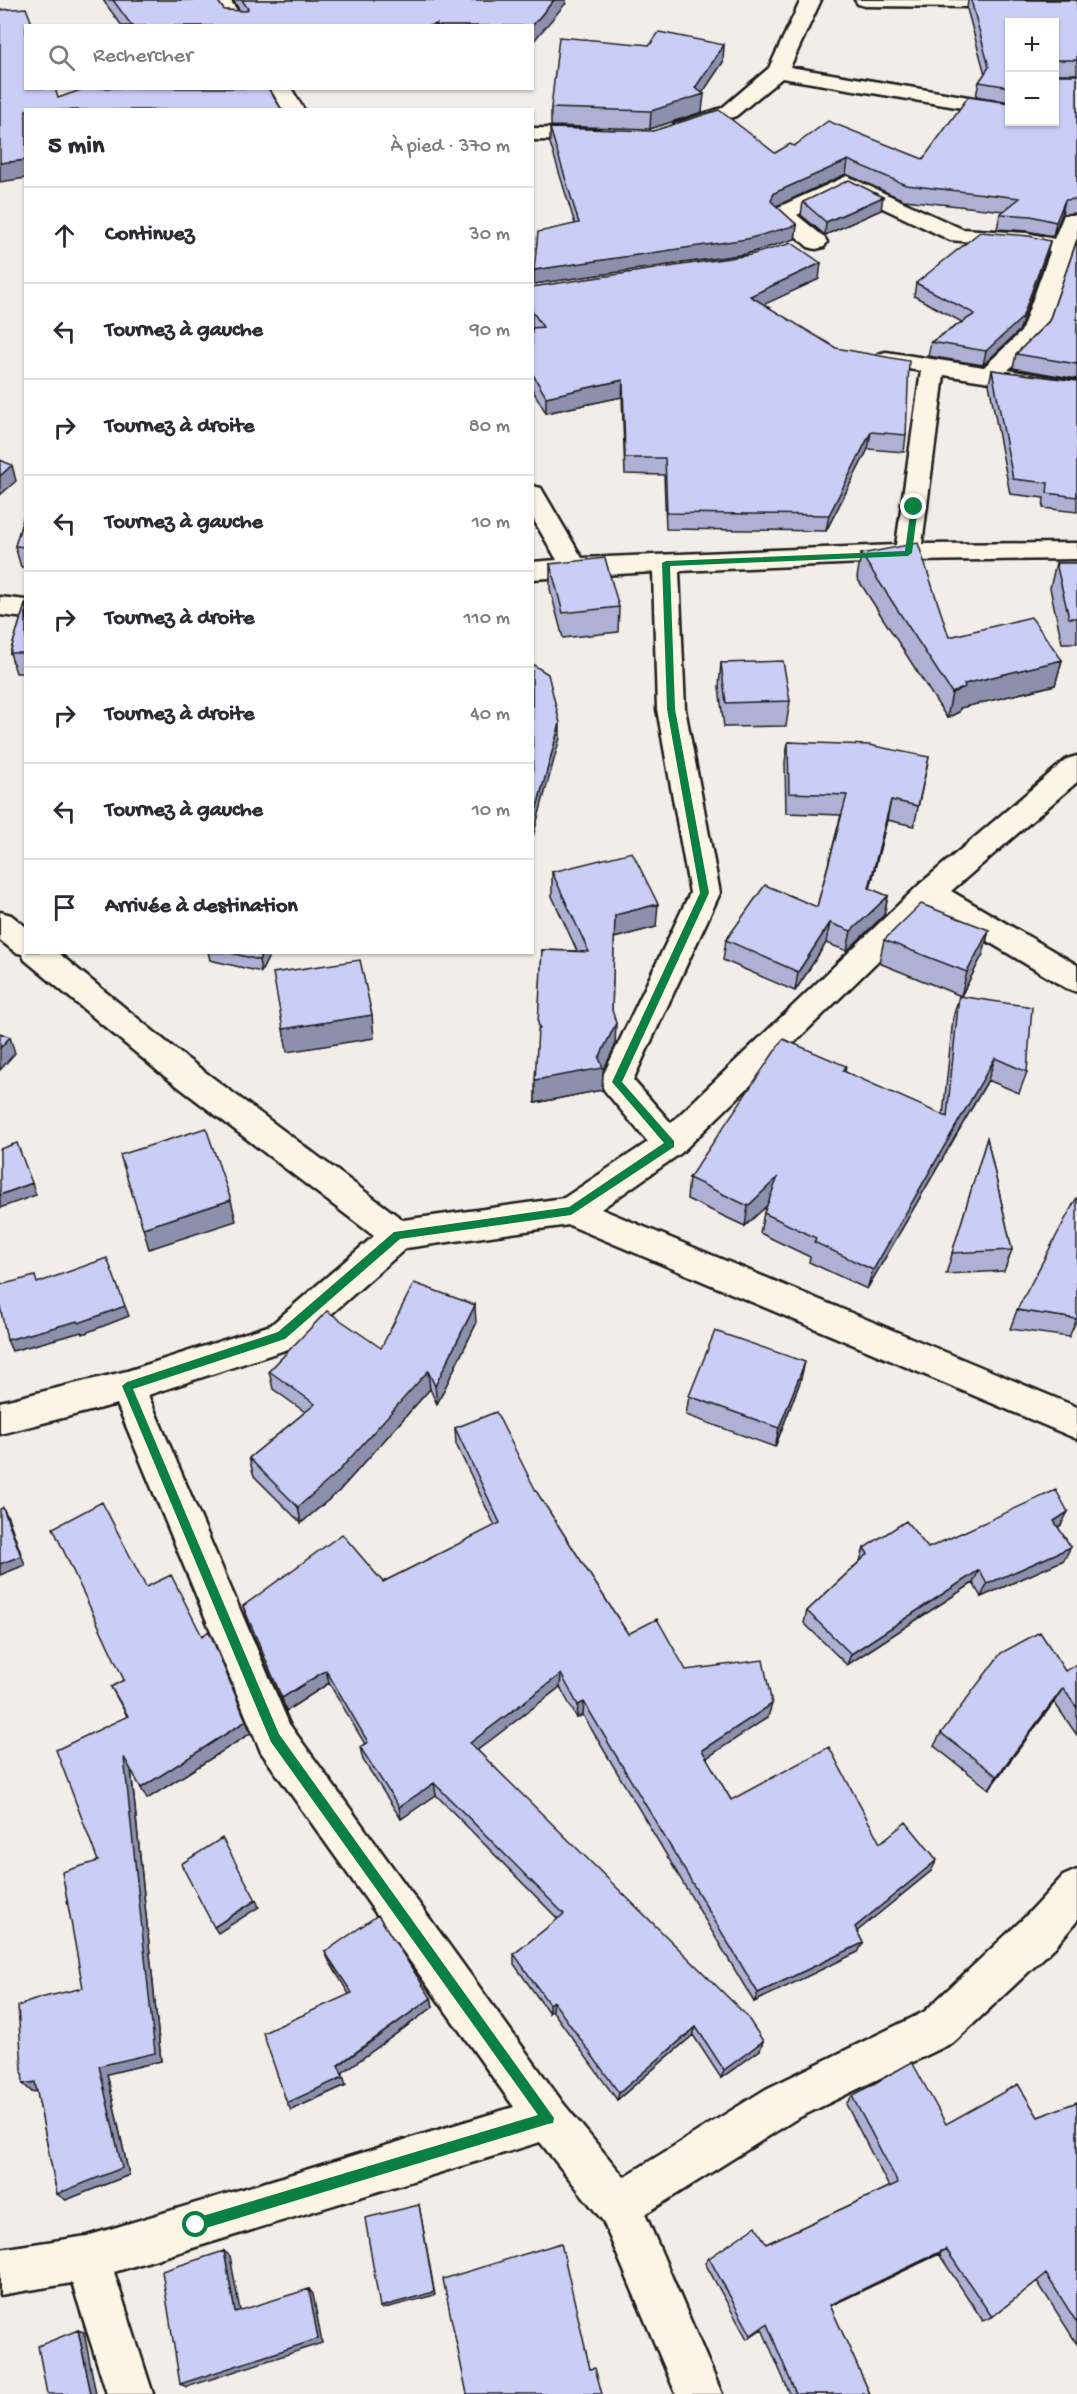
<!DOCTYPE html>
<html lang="fr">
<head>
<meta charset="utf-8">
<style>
  body { margin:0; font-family:"Gochi Hand",sans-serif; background:#f7f7f7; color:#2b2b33 }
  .controls { position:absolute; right:18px; top:18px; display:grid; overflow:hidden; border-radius:0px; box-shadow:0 2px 4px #0004 }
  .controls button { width:54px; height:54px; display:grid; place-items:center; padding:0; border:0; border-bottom:2px solid #e1e1e2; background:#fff; color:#2b2b33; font:30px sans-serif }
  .stop { position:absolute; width:18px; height:18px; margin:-14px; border:4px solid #0b8043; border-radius:50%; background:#fff }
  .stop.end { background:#0b8043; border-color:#fff; box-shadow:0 2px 6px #0008 }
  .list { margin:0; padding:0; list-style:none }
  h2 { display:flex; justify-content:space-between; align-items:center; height:78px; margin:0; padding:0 24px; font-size:26px }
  h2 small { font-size:20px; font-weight:400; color:#7c7c81 }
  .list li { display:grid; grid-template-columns:39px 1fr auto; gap:18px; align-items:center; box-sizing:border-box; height:96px; padding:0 24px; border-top:2px solid #e1e1e2 }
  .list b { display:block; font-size:22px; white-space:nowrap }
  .list em { font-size:20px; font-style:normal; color:#7c7c81 }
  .icon { flex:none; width:33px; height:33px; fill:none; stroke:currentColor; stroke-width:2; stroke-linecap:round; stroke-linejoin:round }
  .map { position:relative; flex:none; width:1077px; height:2394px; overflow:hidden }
  .search { position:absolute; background:#fff; box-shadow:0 2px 4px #0004; left:24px; top:24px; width:510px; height:66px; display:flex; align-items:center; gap:15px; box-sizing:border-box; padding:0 21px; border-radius:0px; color:#7c7c81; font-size:22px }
  .panel { position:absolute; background:#fff; box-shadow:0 2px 4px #0004; left:24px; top:108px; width:510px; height:846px; border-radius:0px }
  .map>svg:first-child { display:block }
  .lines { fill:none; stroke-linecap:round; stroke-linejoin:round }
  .minor-casing { stroke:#1c1c1c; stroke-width:5 }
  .minor { fill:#fcf5e5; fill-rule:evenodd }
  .wall { fill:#aeb1d4; stroke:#1c1c1c; stroke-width:1.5 }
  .shaded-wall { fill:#8d90ad; stroke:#1c1c1c; stroke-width:1.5 }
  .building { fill:#cacef7; stroke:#1c1c1c; stroke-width:1.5 }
  .route { fill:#0b8043 }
</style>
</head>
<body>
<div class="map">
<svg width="1077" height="2394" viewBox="0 0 1077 2394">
  <rect width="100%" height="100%" fill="#f2ede9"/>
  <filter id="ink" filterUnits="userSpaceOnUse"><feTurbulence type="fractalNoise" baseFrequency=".0167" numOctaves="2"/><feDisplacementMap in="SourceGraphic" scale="12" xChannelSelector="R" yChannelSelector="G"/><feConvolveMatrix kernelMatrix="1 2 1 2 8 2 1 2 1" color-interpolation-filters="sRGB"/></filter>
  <g filter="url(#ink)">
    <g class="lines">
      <!-- minor casing -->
      <g class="minor-casing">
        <path id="minor" d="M210 0H230L248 26H228Z
          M801 0H821L790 67 1010 104V116L782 78 736 116 683 133 676 131 672 127 676 123 722 108 769 68Z
          M855 0H1077V8L865 6 858 4Z
          M270 88H291L304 110H283Z
          M532 128 594 129 601 131 605 135 601 139 594 141 532 140Z
          M847 176 962 229 1027 233 1054 239 1064 215H1077V238L1044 335 1008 370 1077 381V395L944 375 922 544 1077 543V559L908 561 679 571 685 709 720 893 633 1080 671 1123 920 884 1067 759 1077 756V782L951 891 1077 965V992L1066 988 932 908 681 1153 601 1209 1077 1407V1439L569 1225 406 1248 294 1347 148 1395 289 1724 563 2103 624 2177 766 2089 924 2012 1025 1917 1063 1876 1077 1870V1921L1055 1947 954 2042 796 2119 645 2214 722 2394H676L603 2221 540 2142 114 2272 153 2394H107L72 2283 0 2295V2249L87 2236 514 2107 261 1752 117 1404 0 1434V1402L127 1371 271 1325 374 1236 159 1072 25 960 22 954 15 952 0 940V912L11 915 26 927V952H57L181 1054 403 1220 564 1198 648 1142 605 1091 600 1082 690 893 657 709 653 572 532 579V562L557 560 532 517V486L541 488 582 558 896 545 921 371 878 364 874 359 878 354 886 352 984 367 1021 332 1050 252 1027 247 950 240 847 191 797 215 824 237 827 242 824 247 816 249 808 247 771 214 774 209Z
          M0 597 26 600V618L0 615Z"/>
      </g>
      <!-- minor -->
      <use href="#minor" class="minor"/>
    </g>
    <!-- wall -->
    <path class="wall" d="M103 0H217L224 10 240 11 233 0H566V3L532 26H122Z
      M968 0H1077V74H1055V75H1077V213L1062 214 1053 236 1027 231 997 229 1000 214 1004 211 904 200 846 174 776 206 797 225 795 239 746 254 534 284V270L575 224 550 143V128L775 153 794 146 923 159 1054 122 1010 22V102L976 96 979 82 985 74 967 9Z
      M723 62 702 93V112L650 129 551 126V108Z
      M803 202 881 210 825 235 801 215Z
      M1077 240V379L1013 368 1016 354 1049 321Z
      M1050 241 1047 254 1019 331 983 365 928 356 931 342 962 322 914 296 916 283Z
      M819 279 764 304 906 435 904 452 868 449 826 531 666 529 664 475 625 474 622 397 546 413 532 389V287Z
      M992 370 1077 381V512L1043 508 1044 498 1010 494 989 384Z
      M26 509V567H21L15 546Z
      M861 554 949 637 1062 660 1055 685 960 708 959 712 947 718 857 578Z
      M1056 563H1077V643H1062L1050 588Z
      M550 564 619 607 618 632 563 638 550 589Z
      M26 602V673H16L10 653Z
      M721 663 790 701 786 726 724 727 719 687Z
      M788 742 929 757 914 826 887 820 870 889 888 896 884 915 847 951 826 943 795 991 723 960 726 940 817 907 841 815 786 813 785 762Z
      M552 872 656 927 614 938 612 1010 615 1046 603 1071 602 1090 535 1103 542 950 577 951 552 896Z
      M989 930 983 954 961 996 879 963 884 940Z
      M208 952H271L261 972 210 960Z
      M959 996 1027 1072 1019 1093 988 1080 867 1289 809 1262 810 1257 760 1233 764 1213 767 1205 745 1226 687 1199 689 1178 846 1066 845 1072 943 1116 953 1018Z
      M987 1138 1012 1250 1004 1271 946 1274Z
      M1017 1310 1077 1319 1069 1337 1010 1329Z
      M476 1324 437 1404 430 1389 339 1491 301 1523 254 1476 249 1458 305 1412 273 1389 269 1371 381 1348Z
      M800 1382 775 1447 686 1415 689 1396Z
      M455 1428 536 1491 628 1634 686 1670 768 1717 706 1758 731 1800 880 1843 931 1871 857 1931 863 1943 858 1952 754 2002 583 1715 577 1718 560 1687 477 1750 763 2041 760 2050 721 2078 693 2035 617 2100 552 2010 549 2013 514 1964V1954L558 1919 436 1795 401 1819 363 1760 360 1747 365 1744 329 1683 286 1711 247 1620 243 1606 383 1582 495 1526 456 1444Z
      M1061 1525 1058 1528 1064 1560 981 1597 973 1583 847 1665 804 1623 807 1611 860 1561 864 1548H928Z
      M146 1587 246 1721 251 1733 147 1799 131 1769 161 2061 107 2074 129 2175 66 2200 57 2194 37 2091 32 2092 83 1988 98 1861 127 1716 111 1687 124 1680Z
      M1077 1665V1735L1054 1702 989 1789 934 1746 941 1733Z
      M325 1952 431 1998 433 2007 342 2073 346 2085 291 2110 349 1994 329 1961Z
      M852 2096 946 2124 1038 2117 1077 2102V2344L1037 2281 992 2317 983 2321 939 2254 830 2306 870 2394H790L762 2329 747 2339 705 2263 709 2258 766 2244 889 2187 846 2104Z"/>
    <!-- shaded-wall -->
    <path class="shaded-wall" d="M554 0H566V3L532 43V26Z
      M724 45 723 62 701 95 704 94 702 112 650 129 651 111 695 88Z
      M26 160V178L0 182V163Z
      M848 160 846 174 772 208 771 201 774 193Z
      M883 197 881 210 825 235 826 222Z
      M1065 200 1062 214 1053 236 1056 222Z
      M797 225 795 239 746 254 534 284V270Z
      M1050 241 1047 254 1019 331 983 365 986 351Z
      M821 263 819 279 748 312 750 296Z
      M623 380 622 397 546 413V397Z
      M871 432 868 449 826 531 829 515Z
      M12 465 16 481 0 495V476Z
      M1062 660 1055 685 960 708 959 712 947 718 952 693 964 684Z
      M560 723V738L533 836V821Z
      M891 800 887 820 865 908 869 888Z
      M888 896 884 915 847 951 851 931Z
      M658 904 656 927 614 938 615 915Z
      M830 923 826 943 795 991 798 972Z
      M989 930 983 954 961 996 967 972Z
      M263 952H271L261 972 259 960Z
      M372 1015 374 1038 287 1052 283 1029Z
      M616 1023 615 1046 603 1071 602 1090 535 1103V1080L599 1058Z
      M10 1037 15 1053 0 1070V1048Z
      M995 1058 988 1080 867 1289 873 1270Z
      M778 1177 775 1198 745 1226 748 1206Z
      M32 1183 36 1195 0 1208V1195Z
      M231 1200 236 1221 149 1249 143 1228Z
      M475 1305 476 1324 437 1404 435 1386Z
      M125 1306 129 1316 83 1334 82 1332 12 1351 7 1340Z
      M805 1362 800 1382 775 1447 779 1428Z
      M428 1371 430 1389 339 1491 301 1523 298 1507Z
      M3 1508 8 1517 25 1565 0 1575Z
      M1068 1512 1061 1525 1047 1534 1054 1521Z
      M1071 1547 1064 1560 981 1597 987 1584Z
      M979 1570 973 1583 847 1665 851 1654Z
      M326 1670 329 1683 286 1711 282 1698Z
      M561 1674 560 1687 471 1755 470 1743Z
      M1063 1688 1054 1702 989 1789 997 1776Z
      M584 1702 583 1715 577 1718 578 1705Z
      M772 1704 768 1717 699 1763 702 1750Z
      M246 1721 251 1733 147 1799 141 1788Z
      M124 1757 131 1769 161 2061 107 2074 129 2175 66 2200 57 2194 99 2066Z
      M434 1783 436 1795 401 1819 399 1807Z
      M937 1860 931 1871 850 1937 855 1927Z
      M256 1900 259 1907 218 1933 214 1927Z
      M863 1943 858 1952 754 2002 758 1993Z
      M431 1998 433 2007 342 2073 346 2085 291 2110 287 2103Z
      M553 2001 552 2010 549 2013V2004Z
      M696 2027 693 2035 617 2100 619 2093Z
      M763 2041 760 2050 721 2078 724 2070Z
      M35 2082 43 2089 32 2092 23 2084Z
      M419 2205 435 2295 382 2309 380 2307Z
      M946 2249 939 2254 824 2309 830 2305Z
      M224 2251 230 2256 241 2316 235 2312Z
      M309 2289 313 2294 322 2343 187 2387 180 2384Z
      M78 2330 84 2332 96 2394H91Z"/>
    <!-- building -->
    <path class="building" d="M113 0H217L224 10 246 11 248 9 242 0H554L532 26H437V24L428 26H132Z
      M971 0H1077V60H1055V75H1077V199L1065 200 1056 222 1031 216 1000 214 1020 198 906 185 848 160 774 193 771 201 797 225 747 239 534 270 538 232 579 223 550 128 653 131 719 110 775 153 790 144 794 146 828 121 923 159 968 97 1010 103V122H1054V22H1010V87L979 82 989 67Z
      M26 8 33 26H26V88H55L58 98 86 88H268L282 110H26V160L0 163V10Z
      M659 32 724 45 695 88 704 94 651 111 551 108 559 37 650 45Z
      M849 180 883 197 826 222 803 202Z
      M980 232 1029 236 1050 241 1022 318 986 351 931 342 975 314 916 283Z
      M1077 240V364L1016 354 1049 321Z
      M792 243 821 263 750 296 836 348 909 361 906 435 871 432 829 515 667 513 665 458H625L623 380 546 397 532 373V328L543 327 532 311V287L750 255Z
      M992 370 1077 381V497L1047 493 1048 483 1013 479Z
      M0 460 12 465 0 476Z
      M26 509V547L15 546Z
      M918 543 949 637 1031 617 1062 660 964 684 965 687 952 693 861 554Z
      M605 558 619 607 563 613 550 564Z
      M1056 563H1077V618H1069Z
      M26 602V653H10Z
      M783 661 790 701 726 703 721 663Z
      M532 664 548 674 560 723 533 821Z
      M788 742 869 745 929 757 918 806 891 800 869 888 888 896 851 931 830 923 798 972 726 940 765 885 817 907 847 795 789 793Z
      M632 852 658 904 615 915 612 1010 616 1023 599 1058 603 1068 535 1080 538 1030 540 1028 538 1023 542 950 589 952 552 872Z
      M921 904 989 930 967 972 884 940Z
      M228 952H263L259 960Z
      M360 960 372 1015 283 1029 273 973Z
      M959 996 1032 1007 1027 1072 995 1058 873 1270 814 1242 816 1238 764 1213 778 1177 748 1206 689 1178 783 1039 846 1066 843 1071 947 1117Z
      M0 1033 10 1037 0 1048Z
      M206 1128 231 1200 143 1228 120 1155Z
      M987 1138 1012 1250 952 1253Z
      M17 1143 32 1183 0 1195V1149Z
      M1077 1197V1319L1017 1310Z
      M107 1258 125 1306 79 1323 78 1321 7 1340 0 1306V1285L35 1276 37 1283Z
      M414 1283 475 1305 435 1386 428 1371 336 1474 298 1507 249 1458 315 1404 269 1371 327 1311 381 1348Z
      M715 1331 805 1362 779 1428 689 1396Z
      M496 1412 536 1491 628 1634 657 1619 686 1670 763 1660 772 1704 702 1750 731 1800 829 1747 880 1843 906 1822 937 1860 855 1927 863 1943 758 1993 584 1702 578 1705 561 1674 470 1743 746 2015 763 2041 724 2070 696 2027 619 2093 553 2001 549 2004 514 1954 564 1914 434 1783 399 1807 360 1747 368 1742 326 1670 282 1698 243 1606 342 1534 383 1582 500 1523 455 1428Z
      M1056 1490 1068 1512 1054 1521 1071 1547 987 1584 979 1570 851 1654 807 1611 868 1554 864 1548 906 1521 928 1548Z
      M102 1502 146 1587 171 1575 202 1636 209 1631 246 1721 141 1788 124 1757 155 2053 99 2066 122 2168 57 2194 35 2082 23 2084 18 2006 40 1998 83 1988 62 1872 98 1861 56 1750 128 1716 111 1687 124 1680 53 1528Z
      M3 1508 21 1556 0 1564V1509Z
      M1040 1632 1065 1671 1077 1665V1708L1063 1688 997 1776 941 1733 1001 1653Z
      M222 1838 256 1900 214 1927 181 1864Z
      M378 1915 431 1998 338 2065 343 2077 287 2103 263 2033 352 1993 325 1952Z
      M912 2062 946 2124 1018 2084 1038 2117 1077 2102V2323L1046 2274 992 2317 946 2249 830 2305 870 2394H796L767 2324 751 2335 709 2258 756 2226 766 2244 898 2183 852 2096Z
      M419 2205 434 2292 380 2307 365 2218Z
      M561 2243 590 2369 595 2368 602 2394H467L443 2279Z
      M224 2251 235 2312 309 2289 318 2339 180 2384 162 2271Z
      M78 2330 91 2394H47L38 2346Z"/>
  </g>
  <!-- route -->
  <path class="route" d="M914 504 918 507 912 553 908 556 670 566 675 709 709 893 622 1082 674 1141V1147L571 1215 400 1239 285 1339 133 1389 279 1734 554 2118 553 2123 548 2124 196 2231 192 2229 190 2225 192 2220 196 2218 538 2115 271 1742 122 1386 127 1382 278 1332 394 1232 569 1207 664 1143 612 1082 700 893 667 709 662 563 666 561 905 551 911 507Z"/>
</svg>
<div class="controls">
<button>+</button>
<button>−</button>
</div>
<div class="stop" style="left:196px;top:2225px"></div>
<div class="stop end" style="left:914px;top:507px"></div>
<div class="search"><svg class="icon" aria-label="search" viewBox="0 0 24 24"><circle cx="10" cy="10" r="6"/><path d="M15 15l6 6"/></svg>Rechercher</div>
<section class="panel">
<h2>5 min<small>À pied · 370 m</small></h2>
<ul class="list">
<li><svg class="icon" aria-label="ahead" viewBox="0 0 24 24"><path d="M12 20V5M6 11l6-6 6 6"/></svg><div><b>Continuez</b></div><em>30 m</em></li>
<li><svg class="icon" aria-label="left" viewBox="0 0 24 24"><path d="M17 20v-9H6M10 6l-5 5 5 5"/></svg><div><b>Tournez à gauche</b></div><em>90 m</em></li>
<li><svg class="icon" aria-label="right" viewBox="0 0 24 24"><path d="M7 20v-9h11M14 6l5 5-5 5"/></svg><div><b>Tournez à droite</b></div><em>80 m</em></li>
<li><svg class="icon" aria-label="left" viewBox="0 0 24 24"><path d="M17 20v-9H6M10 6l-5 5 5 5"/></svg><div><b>Tournez à gauche</b></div><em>10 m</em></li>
<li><svg class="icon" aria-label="right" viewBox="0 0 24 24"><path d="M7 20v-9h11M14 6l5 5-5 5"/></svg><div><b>Tournez à droite</b></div><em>110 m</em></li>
<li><svg class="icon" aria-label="right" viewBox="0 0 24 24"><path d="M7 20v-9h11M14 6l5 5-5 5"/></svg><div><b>Tournez à droite</b></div><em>40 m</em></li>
<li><svg class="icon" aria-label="left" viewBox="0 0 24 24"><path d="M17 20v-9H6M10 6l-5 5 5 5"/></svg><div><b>Tournez à gauche</b></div><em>10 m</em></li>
<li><svg class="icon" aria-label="arrive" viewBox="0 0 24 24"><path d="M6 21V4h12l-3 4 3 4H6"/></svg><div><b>Arrivée à destination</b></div></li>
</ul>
</section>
</div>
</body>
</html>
